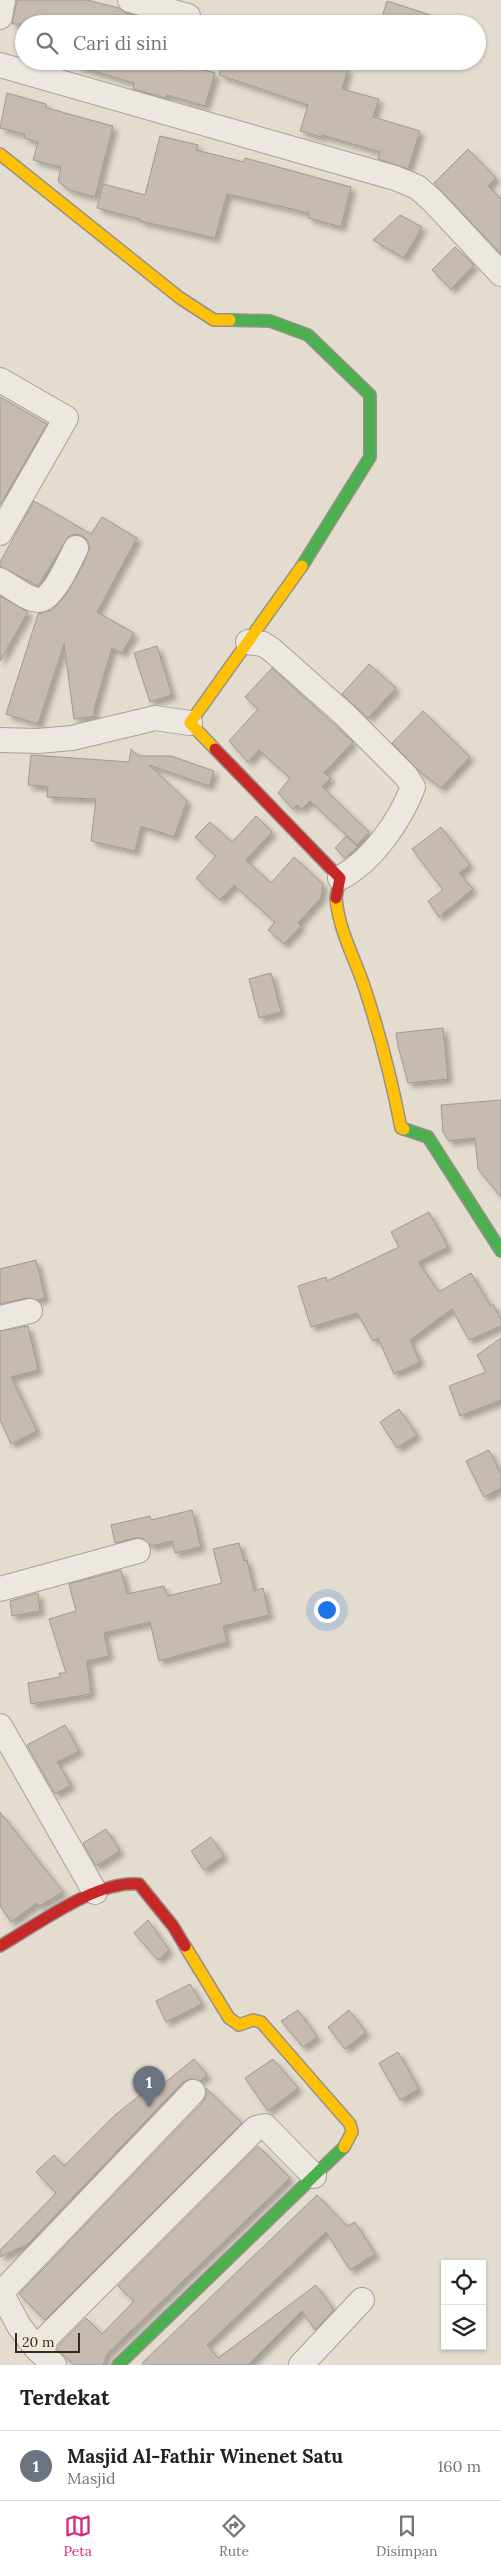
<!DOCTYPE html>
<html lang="id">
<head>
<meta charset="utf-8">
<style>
  body { margin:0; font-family:Lora,serif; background:#f2f2f2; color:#202124 }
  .controls { position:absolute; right:15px; bottom:15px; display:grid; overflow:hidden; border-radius:0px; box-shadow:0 1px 4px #0004 }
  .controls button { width:45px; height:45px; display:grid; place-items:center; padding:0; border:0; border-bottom:1px solid #e0e0e0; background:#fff; color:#202124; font:25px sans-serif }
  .scale { position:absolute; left:15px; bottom:12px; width:65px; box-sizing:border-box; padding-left:5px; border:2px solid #372a20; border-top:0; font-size:14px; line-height:18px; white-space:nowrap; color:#372a20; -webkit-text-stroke:4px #f3e9d6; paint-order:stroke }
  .you { position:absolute; left:326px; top:1609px; width:18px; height:18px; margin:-12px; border:4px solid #fff; border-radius:50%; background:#1a73e8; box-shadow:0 0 0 8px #1a73e833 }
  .badge { display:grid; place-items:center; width:32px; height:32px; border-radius:50%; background:#db2777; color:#fff; font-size:16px; font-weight:700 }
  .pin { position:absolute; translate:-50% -41px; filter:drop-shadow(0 1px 2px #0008) }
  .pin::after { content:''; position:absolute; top:26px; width:18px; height:15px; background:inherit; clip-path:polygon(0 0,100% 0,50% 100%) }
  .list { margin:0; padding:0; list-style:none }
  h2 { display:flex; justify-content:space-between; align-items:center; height:65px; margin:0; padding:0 20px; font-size:21px }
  h2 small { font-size:16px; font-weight:400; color:#757577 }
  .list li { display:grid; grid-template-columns:32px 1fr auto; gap:15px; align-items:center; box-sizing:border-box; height:70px; padding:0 20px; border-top:1px solid #e0e0e0 }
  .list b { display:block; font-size:19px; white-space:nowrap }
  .list p { margin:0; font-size:16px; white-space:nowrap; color:#757577 }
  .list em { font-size:16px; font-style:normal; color:#757577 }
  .icon { flex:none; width:28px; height:28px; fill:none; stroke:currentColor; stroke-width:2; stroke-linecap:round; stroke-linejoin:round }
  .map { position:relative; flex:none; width:501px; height:2365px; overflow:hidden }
  .search { position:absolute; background:#fff; box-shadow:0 1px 4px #0004; left:15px; right:15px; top:15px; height:55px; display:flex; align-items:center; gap:12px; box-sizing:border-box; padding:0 18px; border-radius:28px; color:#757577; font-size:19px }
  .sheet { height:135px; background:#fff }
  nav { display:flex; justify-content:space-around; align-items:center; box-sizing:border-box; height:70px; border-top:1px solid #e0e0e0; background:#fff; font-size:14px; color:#757577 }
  nav a { display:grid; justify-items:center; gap:2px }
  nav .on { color:#db2777 }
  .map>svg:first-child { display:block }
  .building { fill:#c6bbb0; stroke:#a3988f; filter:url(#shadow) }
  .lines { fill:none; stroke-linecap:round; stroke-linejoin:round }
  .street-casing { stroke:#a8a198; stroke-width:26 }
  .fast-casing { stroke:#989188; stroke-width:14 }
  .slow-casing { stroke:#989188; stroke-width:14 }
  .jam-casing { stroke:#989188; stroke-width:14 }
  .street { stroke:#ece7e0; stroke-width:24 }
  .fast { stroke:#4caf50; stroke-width:11 }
  .slow { stroke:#ffc107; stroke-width:11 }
  .jam { stroke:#c62828; stroke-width:11 }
</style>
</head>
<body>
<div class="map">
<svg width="501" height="2365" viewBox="0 0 501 2365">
  <defs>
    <filter id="shadow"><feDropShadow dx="4.5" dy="4.5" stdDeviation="2.5" flood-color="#0004"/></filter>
  </defs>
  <rect width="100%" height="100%" fill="#e3dccf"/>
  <!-- building -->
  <path class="building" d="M17 0H87L119 8 126 13 156 21 155 24H12Z
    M387 1 446 20V24H380Z
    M78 61H153L183 70 185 64 215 73 205 106 167 95 166 98 133 89 134 83 77 66Z
    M223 61H292L314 68 317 61H321L348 69 342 89 379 99 373 117 420 131 408 169 378 159 380 152 322 135 321 137 300 131 308 105 219 75Z
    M7 93 46 104 45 107 72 115 113 126 95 197 69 190 58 181 61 167 33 160 38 142 24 138 25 134 0 128Z
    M160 136 198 145 196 150 244 162 245 158 351 187 341 227 308 218 309 213 227 194 215 238 140 221V219L97 208 103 184 145 195Z
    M468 149 496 178 488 186 501 199V254L434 183Z
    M400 215 422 227 404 258 373 240Z
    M455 247 474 265 451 289 432 270Z
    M0 397 47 424 0 505Z
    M34 501 91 534 102 517 137 538 97 612 134 633 122 653 112 648 94 709 95 716 74 719 64 644 38 724 6 714 38 614 52 610 65 596 82 567 90 547 88 541 82 535 74 534 68 537 38 586 0 566V562Z
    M0 596 28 612 0 661Z
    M157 646 172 695 150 702 134 653Z
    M369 664 396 688 368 718 342 694Z
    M272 668 353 742 324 773 331 778 322 787 369 832 357 845 310 801 302 809 297 805 293 809 278 793 290 778 259 750 248 762 229 741 258 709 245 697Z
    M423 711 470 757 441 788 418 770 392 743Z
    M131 749 139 756H171L214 771 209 786 149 765 187 801 174 837 141 826 135 851 91 841 96 799 47 797 48 787 28 785 31 755 129 762Z
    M256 816 272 832 246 860 271 883 294 857 323 884 321 898 298 923 301 926 284 944 268 930 275 922 234 885 220 900 196 878 216 856 195 837 210 822 232 842Z
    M441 827 470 865 459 873 473 889 439 917 428 901 443 890 412 849Z
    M346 836 358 847 345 858 335 848Z
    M271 973 281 1012 259 1018 249 979Z
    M443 1028 448 1079 408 1083 398 1046 396 1033Z
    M501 1100V1197L478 1169 475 1138 449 1141 443 1132 441 1105Z
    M429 1212 448 1247 418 1262 439 1292 471 1273 490 1306 493 1304 501 1320V1326L469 1340 452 1309 410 1340 420 1362 394 1374 378 1338 373 1341 357 1313 311 1327 298 1286 326 1277 327 1281 399 1247 391 1232Z
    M36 1260 45 1298 37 1300 27 1298 0 1304V1269Z
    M28 1326 38 1370 11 1377 37 1431 11 1444 0 1420V1331Z
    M501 1338V1400L460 1416 449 1386 486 1372 477 1355Z
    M399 1409 417 1435 397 1448 380 1422Z
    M489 1450 501 1474V1488L484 1497 466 1461Z
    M192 1510 201 1547 175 1553 172 1541 151 1546 142 1538H135L115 1543 111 1525 150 1516 151 1520Z
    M239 1543 244 1561 247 1560 254 1591 263 1588 269 1615 223 1626 227 1642 159 1661 150 1622 104 1633 109 1656 87 1661 91 1694 31 1704 28 1683 60 1677 59 1673H66L49 1619 76 1611 69 1584 121 1570 127 1594 164 1586 167 1596 222 1583 213 1549Z
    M38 1593 40 1611 12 1616 10 1601Z
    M65 1725 79 1751 57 1762 71 1785 55 1794 27 1745Z
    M0 1812 63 1892 39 1906 37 1903 11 1922 0 1906Z
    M106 1829 120 1851 96 1866 83 1843Z
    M211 1837 224 1856 204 1870 191 1851Z
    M148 1920 169 1950 158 1960 134 1933Z
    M190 1984 202 2004 166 2022 156 2001Z
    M298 2010 317 2037 303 2047 281 2021Z
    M349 2010 366 2032 345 2049 328 2027Z
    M398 2052 419 2089 400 2100 379 2063Z
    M194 2059 207 2075 200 2081 190 2079 183 2082 28 2244 0 2257V2250L56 2193 36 2172 54 2155 64 2166 115 2115 159 2080 163 2084Z
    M273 2059 298 2088 268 2111 245 2078Z
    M206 2088 242 2123 45 2320 19 2294 203 2102 206 2095Z
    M258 2146 290 2178 107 2354 103 2365H74L56 2348 86 2318 102 2334 134 2301 118 2286Z
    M317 2195 347 2226 355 2222 375 2254 350 2270 326 2232 207 2345 218 2358 316 2285 334 2310 315 2330 302 2311 248 2365H144L142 2363Z"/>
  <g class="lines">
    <!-- street casing -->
    <g class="street-casing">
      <path id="street" d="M130 0 188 16
        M0 17 3 0
        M0 65 395 178 417 187 432 200 501 274
        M0 380 66 418 0 533
        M0 580C11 586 26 599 38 600 52 602 70 560 76 548
        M248 642 263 644 272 650 344 714 406 776 413 787C400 821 372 861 340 878
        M0 740 38 741 72 738 155 718 190 723
        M0 1318 30 1311
        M0 1589 138 1551
        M0 1726 95 1892
        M0 2290 19 2326 36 2348 54 2365
        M2 2292 193 2092
        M36 2348 256 2128 265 2126 314 2176
        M301 2365 362 2300"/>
    </g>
    <!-- fast casing -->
    <g class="fast-casing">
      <path id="fast" d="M230 320 270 321 308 335 370 395V457L302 566
        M404 1129 428 1137 501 1251
        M118 2365 344 2147"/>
    </g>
    <!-- slow casing -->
    <g class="slow-casing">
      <path id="slow" d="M0 154 180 298 214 320H230
        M215 749 190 723 302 566
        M336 898C339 932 355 958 365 989 380 1035 392 1081 401 1128L404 1129
        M185 1946 229 2018 239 2025 253 2020 261 2022 350 2124 352 2132 344 2147"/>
    </g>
    <!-- jam casing -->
    <g class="jam-casing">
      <path id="jam" d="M215 749 340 878 336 898
        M0 1946C37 1925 96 1880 139 1884L173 1926 185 1946"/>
    </g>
    <!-- street -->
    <use href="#street" class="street"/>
    <!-- fast -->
    <use href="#fast" class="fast"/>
    <!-- slow -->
    <use href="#slow" class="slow"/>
    <!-- jam -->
    <use href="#jam" class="jam"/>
  </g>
</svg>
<div class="controls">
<button><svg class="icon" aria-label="locate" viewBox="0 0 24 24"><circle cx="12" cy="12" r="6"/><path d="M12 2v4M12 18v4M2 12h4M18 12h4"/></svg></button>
<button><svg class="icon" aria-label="layers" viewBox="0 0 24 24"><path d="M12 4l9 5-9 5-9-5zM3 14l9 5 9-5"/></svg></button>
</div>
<div class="scale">20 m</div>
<div class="you"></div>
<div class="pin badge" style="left:149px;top:2107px;background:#6b7280">1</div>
<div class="search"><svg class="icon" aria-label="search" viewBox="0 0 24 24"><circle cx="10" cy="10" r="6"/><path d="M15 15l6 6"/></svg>Cari di sini</div>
</div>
<section class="sheet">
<h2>Terdekat<small></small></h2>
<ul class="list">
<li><span class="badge" style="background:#6b7280">1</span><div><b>Masjid Al-Fathir Winenet Satu</b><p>Masjid</p></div><em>160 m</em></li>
</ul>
</section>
<nav>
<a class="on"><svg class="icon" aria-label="map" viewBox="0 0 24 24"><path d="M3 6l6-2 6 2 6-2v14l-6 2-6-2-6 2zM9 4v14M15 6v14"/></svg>Peta</a>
<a><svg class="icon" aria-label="directions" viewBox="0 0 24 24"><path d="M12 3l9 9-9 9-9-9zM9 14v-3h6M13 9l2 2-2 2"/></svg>Rute</a>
<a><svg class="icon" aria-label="saved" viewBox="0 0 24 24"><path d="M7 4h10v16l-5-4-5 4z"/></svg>Disimpan</a>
</nav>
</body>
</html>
